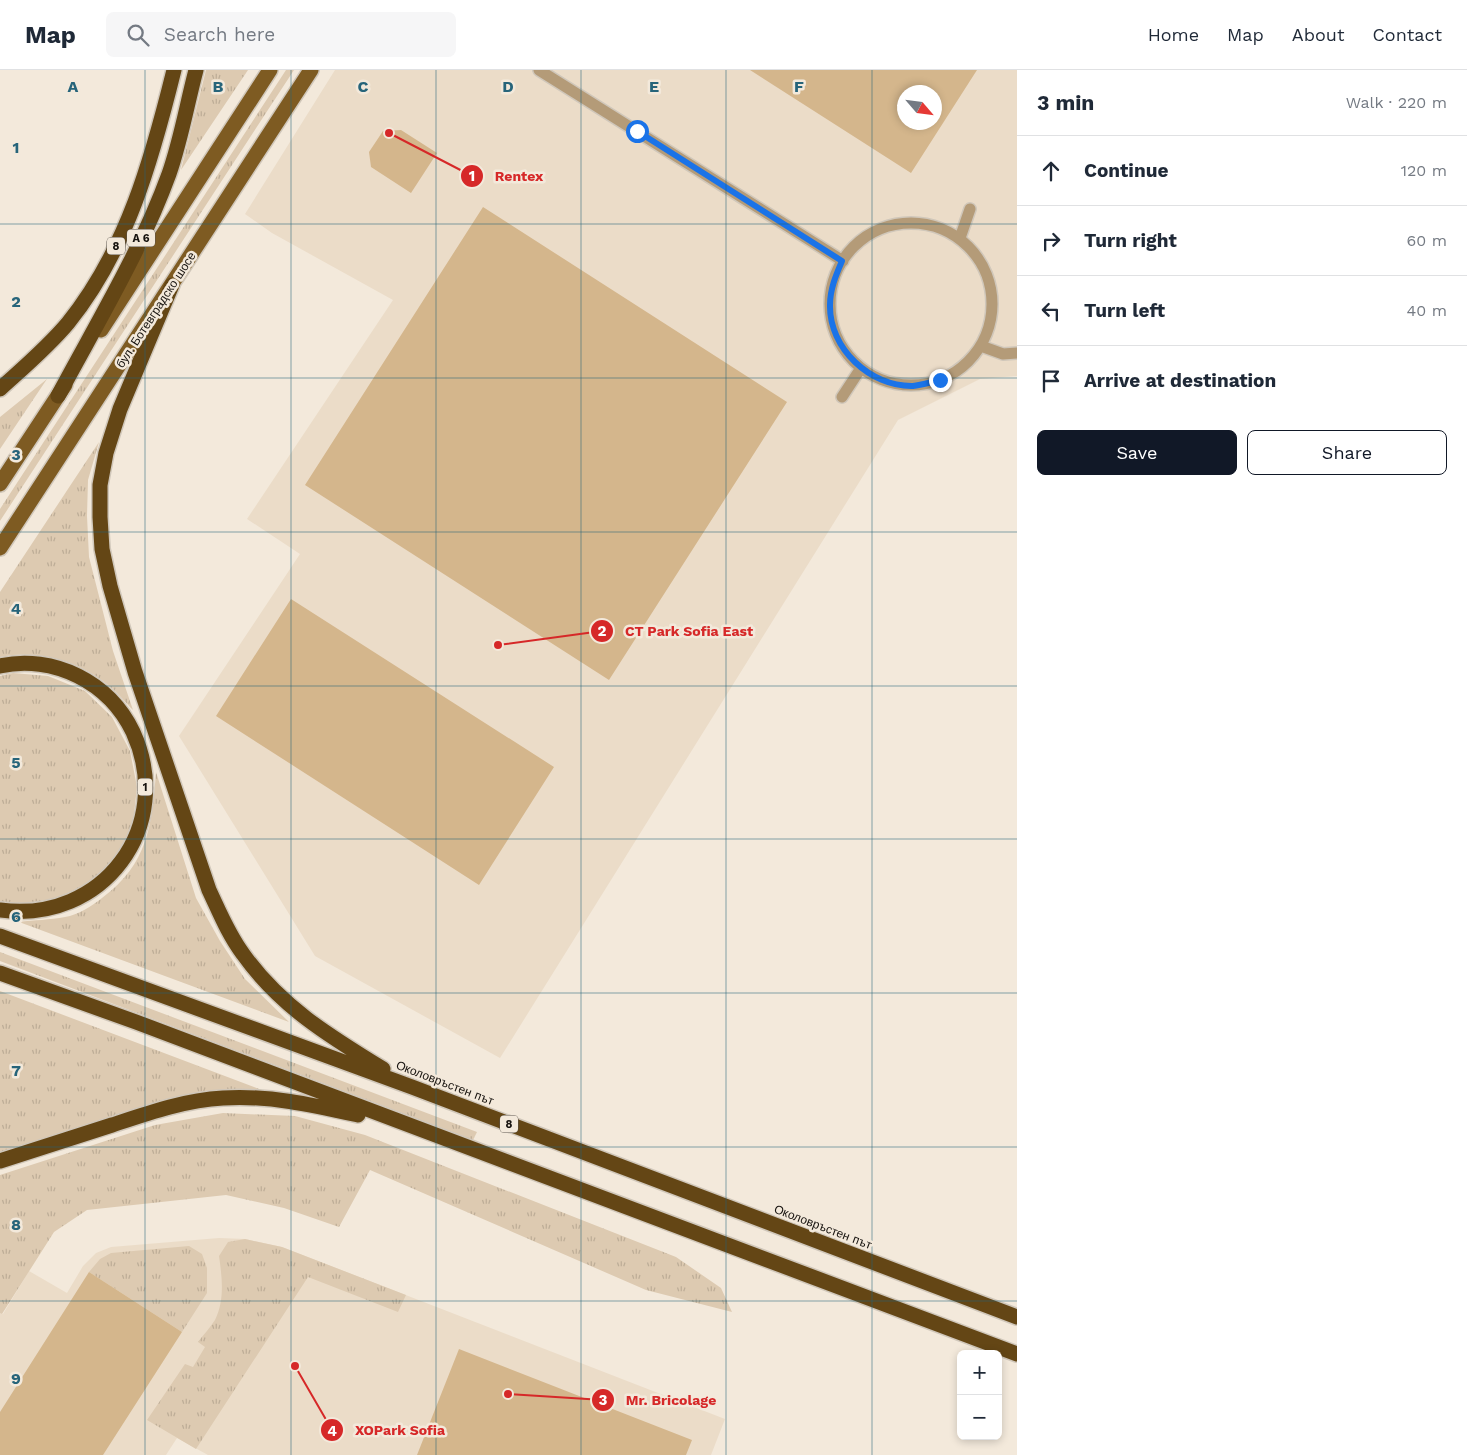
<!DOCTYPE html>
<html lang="en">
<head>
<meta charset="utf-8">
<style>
  body { margin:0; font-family:"Work Sans",sans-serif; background:#f6f6f7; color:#1f2937 }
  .controls { position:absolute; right:15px; bottom:15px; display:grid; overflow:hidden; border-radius:8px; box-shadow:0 2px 8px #0003 }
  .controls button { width:45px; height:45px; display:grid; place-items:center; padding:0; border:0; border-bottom:1px solid #e0e1e3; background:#fff; color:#1f2937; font:25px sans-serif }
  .compass { position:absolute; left:897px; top:15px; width:45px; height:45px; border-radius:50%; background:#fff; box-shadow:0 2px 8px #0003; rotate:118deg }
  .stop { position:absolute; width:15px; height:15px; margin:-11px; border:4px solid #1a73e8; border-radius:50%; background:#fff }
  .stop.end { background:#1a73e8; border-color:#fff; box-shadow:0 1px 5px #0008 }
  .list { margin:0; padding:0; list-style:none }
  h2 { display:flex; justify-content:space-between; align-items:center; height:65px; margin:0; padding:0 20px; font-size:21px }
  h2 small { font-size:16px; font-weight:400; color:#747a83 }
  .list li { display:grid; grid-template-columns:32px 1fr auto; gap:15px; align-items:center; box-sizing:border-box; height:70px; padding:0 20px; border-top:1px solid #e0e1e3 }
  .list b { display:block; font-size:19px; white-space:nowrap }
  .list em { font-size:16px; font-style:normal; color:#747a83 }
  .actions { display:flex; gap:10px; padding:15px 20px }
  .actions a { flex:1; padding:11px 0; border:1px solid #111827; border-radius:8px; text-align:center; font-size:18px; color:#111827 }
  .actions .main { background:#111827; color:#fff }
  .icon { flex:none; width:28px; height:28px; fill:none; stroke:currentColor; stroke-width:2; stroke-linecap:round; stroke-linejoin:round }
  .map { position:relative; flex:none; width:1017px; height:1385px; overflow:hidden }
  header { display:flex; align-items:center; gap:30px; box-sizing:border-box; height:70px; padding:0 25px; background:#fff; border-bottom:1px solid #e0e1e3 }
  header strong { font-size:24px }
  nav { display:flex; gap:28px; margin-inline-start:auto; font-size:18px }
  .search { width:350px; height:45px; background:#f6f6f7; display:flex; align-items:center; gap:12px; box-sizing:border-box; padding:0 18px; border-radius:8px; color:#747a83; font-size:19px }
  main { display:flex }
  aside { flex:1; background:#fff }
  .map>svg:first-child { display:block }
  .built { fill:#ebdcc8; fill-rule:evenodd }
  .grass { fill:url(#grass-tufts) }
  .building { fill:#d4b68c; fill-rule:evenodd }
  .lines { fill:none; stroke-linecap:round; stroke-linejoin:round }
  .street-casing { stroke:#d0c7ba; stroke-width:14 }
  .primary-casing { stroke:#d0c7ba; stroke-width:18 }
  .highway-casing { stroke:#d0c7ba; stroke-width:18 }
  .street { stroke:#b49b78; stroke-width:11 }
  .primary { stroke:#7e5b22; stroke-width:15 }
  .highway { stroke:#644615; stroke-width:15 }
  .route { stroke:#1a73e8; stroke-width:6 }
  .grid { fill:none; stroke:#26647a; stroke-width:1; stroke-opacity:0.55 }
  .labels { text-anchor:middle; stroke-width:5; stroke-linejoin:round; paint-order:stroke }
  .shield { fill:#f3e9db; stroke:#59534c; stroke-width:1 }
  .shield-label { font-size:11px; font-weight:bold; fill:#17130f }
  .street-label { font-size:12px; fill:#17130f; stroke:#f3e9db }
  .grid-label { font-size:16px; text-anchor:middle; font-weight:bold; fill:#26647a; stroke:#f3e9db; stroke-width:5; stroke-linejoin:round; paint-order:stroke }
  .leader { fill:none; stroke:#d62828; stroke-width:2 }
  .callout-dot { fill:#d62828; stroke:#f3e9db; stroke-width:2 }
  .mark-label { font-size:15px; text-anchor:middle; font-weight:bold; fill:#fff }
  .callout-label { font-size:14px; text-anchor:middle; font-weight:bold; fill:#d62828; stroke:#f3e9db; stroke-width:5; stroke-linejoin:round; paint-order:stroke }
</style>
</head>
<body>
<header>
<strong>Map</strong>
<div class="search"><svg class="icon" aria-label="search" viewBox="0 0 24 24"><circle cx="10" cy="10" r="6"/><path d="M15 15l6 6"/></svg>Search here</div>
<nav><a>Home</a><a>Map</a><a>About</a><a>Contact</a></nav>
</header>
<main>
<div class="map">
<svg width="1017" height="1385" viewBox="0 0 1017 1385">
  <defs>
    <pattern id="grass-tufts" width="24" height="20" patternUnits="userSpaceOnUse" patternTransform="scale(1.25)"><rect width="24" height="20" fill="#ddcab1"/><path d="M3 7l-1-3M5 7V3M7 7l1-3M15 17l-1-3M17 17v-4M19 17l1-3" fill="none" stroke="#bdad97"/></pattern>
  </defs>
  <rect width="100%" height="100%" fill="#f3e9db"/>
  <!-- built -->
  <path class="built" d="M335 0H1017V306L980 309 898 350 500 988 315 886 179 666 300 484 247 449 393 230 272 163 245 144ZM904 22H934V52H904Z
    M219 1168 245 1169 282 1177 725 1349 711 1385H208L177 1368 166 1385H0V1243L3 1244 29 1201 67 1223 83 1196 96 1183 111 1177Z"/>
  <!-- grass -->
  <path class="grass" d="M206 0H248L181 100Z
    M286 0H294L0 451V439Z
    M47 309 0 379V347Z
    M99 372 88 410 87 446 89 487 113 581 133 640C125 632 117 622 108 615 79 591 38 579 0 587V522Z
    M13 603 48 606 85 621 112 647 130 681 137 717 133 753 117 787 89 813 55 829 18 834 0 833V606Z
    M156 702 196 828 220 871 245 909 289 952 19 852C34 850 50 850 65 847 78 845 92 836 102 828 148 794 152 755 156 702Z
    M0 882 477 1062 473 1070 0 891Z
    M0 921 267 1022 186 1026 0 1085Z
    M223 1043 295 1046 365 1065 676 1187 721 1218 732 1242 646 1220 370 1100 339 1157 284 1138 226 1125 87 1140 54 1162 2 1244 0 1243V1105L155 1055Z
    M245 1169 282 1177 406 1225 398 1242 308 1207 196 1379 147 1350 185 1294 193 1297 205 1277 198 1272C203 1265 210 1258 215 1250 225 1230 222 1207 219 1186L228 1172Z
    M189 1176 202 1184 207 1198V1223L182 1262 89 1202 100 1189 111 1183Z"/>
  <!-- building -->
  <path class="building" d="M750 0H977L911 103ZM904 22H934V52H904Z
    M401 60 437 83 411 123 371 97 369 82 383 61Z
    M483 137 787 332 609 610 305 415Z
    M291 529 554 697 479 815 216 646Z
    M89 1202 182 1262 103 1385H0V1342Z
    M459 1279 692 1370 686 1385H417Z"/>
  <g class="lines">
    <!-- street casing -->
    <g class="street-casing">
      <path id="street" d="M539 0 843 191
        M830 234a81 81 0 1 1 162 0a81 81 0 1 1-162 0Z
        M960 168 970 139
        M981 276 1003 284 1017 283
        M842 327 861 298"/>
    </g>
    <!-- primary casing -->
    <g class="primary-casing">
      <path id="primary" d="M101 260 270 0
        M0 414 65 315
        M0 478 311 0"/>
    </g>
    <!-- highway casing -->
    <g class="highway-casing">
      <path id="highway" d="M172 215 120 339 106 383 100 415V447L102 479 110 516 135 602 209 820C219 841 228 864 243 884 280 936 329 966 383 999
        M0 319C23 298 48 277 68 253 127 180 152 89 174 0
        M58 326C97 253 141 181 169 104 181 70 187 34 196 0
        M0 596C26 590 54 594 78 606 102 618 121 637 133 662 176 756 103 854 0 840
        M0 866 412 1017 1017 1247
        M0 903 136 952 1017 1284
        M0 1091C37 1079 75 1067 112 1055 148 1043 185 1030 223 1028 269 1025 313 1035 358 1045"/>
    </g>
    <!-- street -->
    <use href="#street" class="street"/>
    <!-- primary -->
    <use href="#primary" class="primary"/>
    <!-- highway -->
    <use href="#highway" class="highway"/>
  </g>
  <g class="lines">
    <!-- route -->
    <path class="route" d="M637 61 842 191C836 205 830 219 830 235 829 278 870 317 913 316 921 315 931 312 940 310"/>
  </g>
  <!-- grid -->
  <path class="grid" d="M145 0V1385M291 0V1385M436 0V1385M581 0V1385M726 0V1385M872 0V1385M0 154H1017M0 308H1017M0 462H1017M0 616H1017M0 769H1017M0 923H1017M0 1077H1017M0 1231H1017"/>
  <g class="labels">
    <!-- shield labels -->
    <g class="shield">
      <rect x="127" y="159.5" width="28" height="17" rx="4"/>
      <rect x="107" y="167.5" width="18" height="17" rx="4"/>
      <rect x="137.5" y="708.5" width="15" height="17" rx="4"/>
      <rect x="500" y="1045.5" width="18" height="17" rx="4"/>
    </g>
    <g class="shield-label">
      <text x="141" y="172">A 6</text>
      <text x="116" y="180">8</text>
      <text x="145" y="721">1</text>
      <text x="509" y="1058">8</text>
    </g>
    <!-- street labels -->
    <g class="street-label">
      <text transform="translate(156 240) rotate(-57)" y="4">бул. Ботевградско шосе</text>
      <text transform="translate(445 1013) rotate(21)" y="4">Околовръстен път</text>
      <text transform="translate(823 1157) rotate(21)" y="4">Околовръстен път</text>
    </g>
  </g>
  <g class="grid-label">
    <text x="73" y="22">A</text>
    <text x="218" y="22">B</text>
    <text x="363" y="22">C</text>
    <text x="508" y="22">D</text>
    <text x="654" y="22">E</text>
    <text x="799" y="22">F</text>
    <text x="16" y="83">1</text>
    <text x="16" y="237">2</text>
    <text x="16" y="390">3</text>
    <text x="16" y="544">4</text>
    <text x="16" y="698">5</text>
    <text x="16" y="852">6</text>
    <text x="16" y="1006">7</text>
    <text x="16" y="1160">8</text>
    <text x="16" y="1314">9</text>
  </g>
  <!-- callouts -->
  <path class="leader" d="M389 63L472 106M498 575L602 561M508 1324L603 1330M295 1296L332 1360"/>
  <g class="callout-dot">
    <circle cx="389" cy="63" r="5"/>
    <circle cx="498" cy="575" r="5"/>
    <circle cx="508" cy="1324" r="5"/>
    <circle cx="295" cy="1296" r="5"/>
    <circle cx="472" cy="106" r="12"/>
    <circle cx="602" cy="561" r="12"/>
    <circle cx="603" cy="1330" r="12"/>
    <circle cx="332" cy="1360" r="12"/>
  </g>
  <g class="mark-label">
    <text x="472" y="111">1</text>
    <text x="602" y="566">2</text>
    <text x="603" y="1335">3</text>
    <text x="332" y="1366">4</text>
  </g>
  <g class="callout-label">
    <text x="519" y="111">Rentex</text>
    <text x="689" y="566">CT Park Sofia East</text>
    <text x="671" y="1335">Mr. Bricolage</text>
    <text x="400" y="1365">XOPark Sofia</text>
  </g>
</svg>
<div class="controls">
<button>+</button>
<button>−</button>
</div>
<svg class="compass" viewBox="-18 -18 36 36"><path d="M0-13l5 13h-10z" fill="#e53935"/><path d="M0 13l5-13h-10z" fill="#747a83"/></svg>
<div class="stop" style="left:637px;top:61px"></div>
<div class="stop end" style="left:940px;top:310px"></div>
</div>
<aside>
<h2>3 min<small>Walk · 220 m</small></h2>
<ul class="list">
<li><svg class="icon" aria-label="ahead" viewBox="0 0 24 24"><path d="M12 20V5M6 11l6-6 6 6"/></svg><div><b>Continue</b></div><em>120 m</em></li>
<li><svg class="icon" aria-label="right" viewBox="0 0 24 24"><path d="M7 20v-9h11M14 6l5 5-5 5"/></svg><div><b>Turn right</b></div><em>60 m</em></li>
<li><svg class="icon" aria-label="left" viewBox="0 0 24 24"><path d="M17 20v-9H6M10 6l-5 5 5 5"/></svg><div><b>Turn left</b></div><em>40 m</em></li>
<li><svg class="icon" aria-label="arrive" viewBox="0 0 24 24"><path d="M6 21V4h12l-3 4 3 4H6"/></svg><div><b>Arrive at destination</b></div></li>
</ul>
<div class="actions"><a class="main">Save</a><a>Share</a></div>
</aside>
</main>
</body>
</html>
